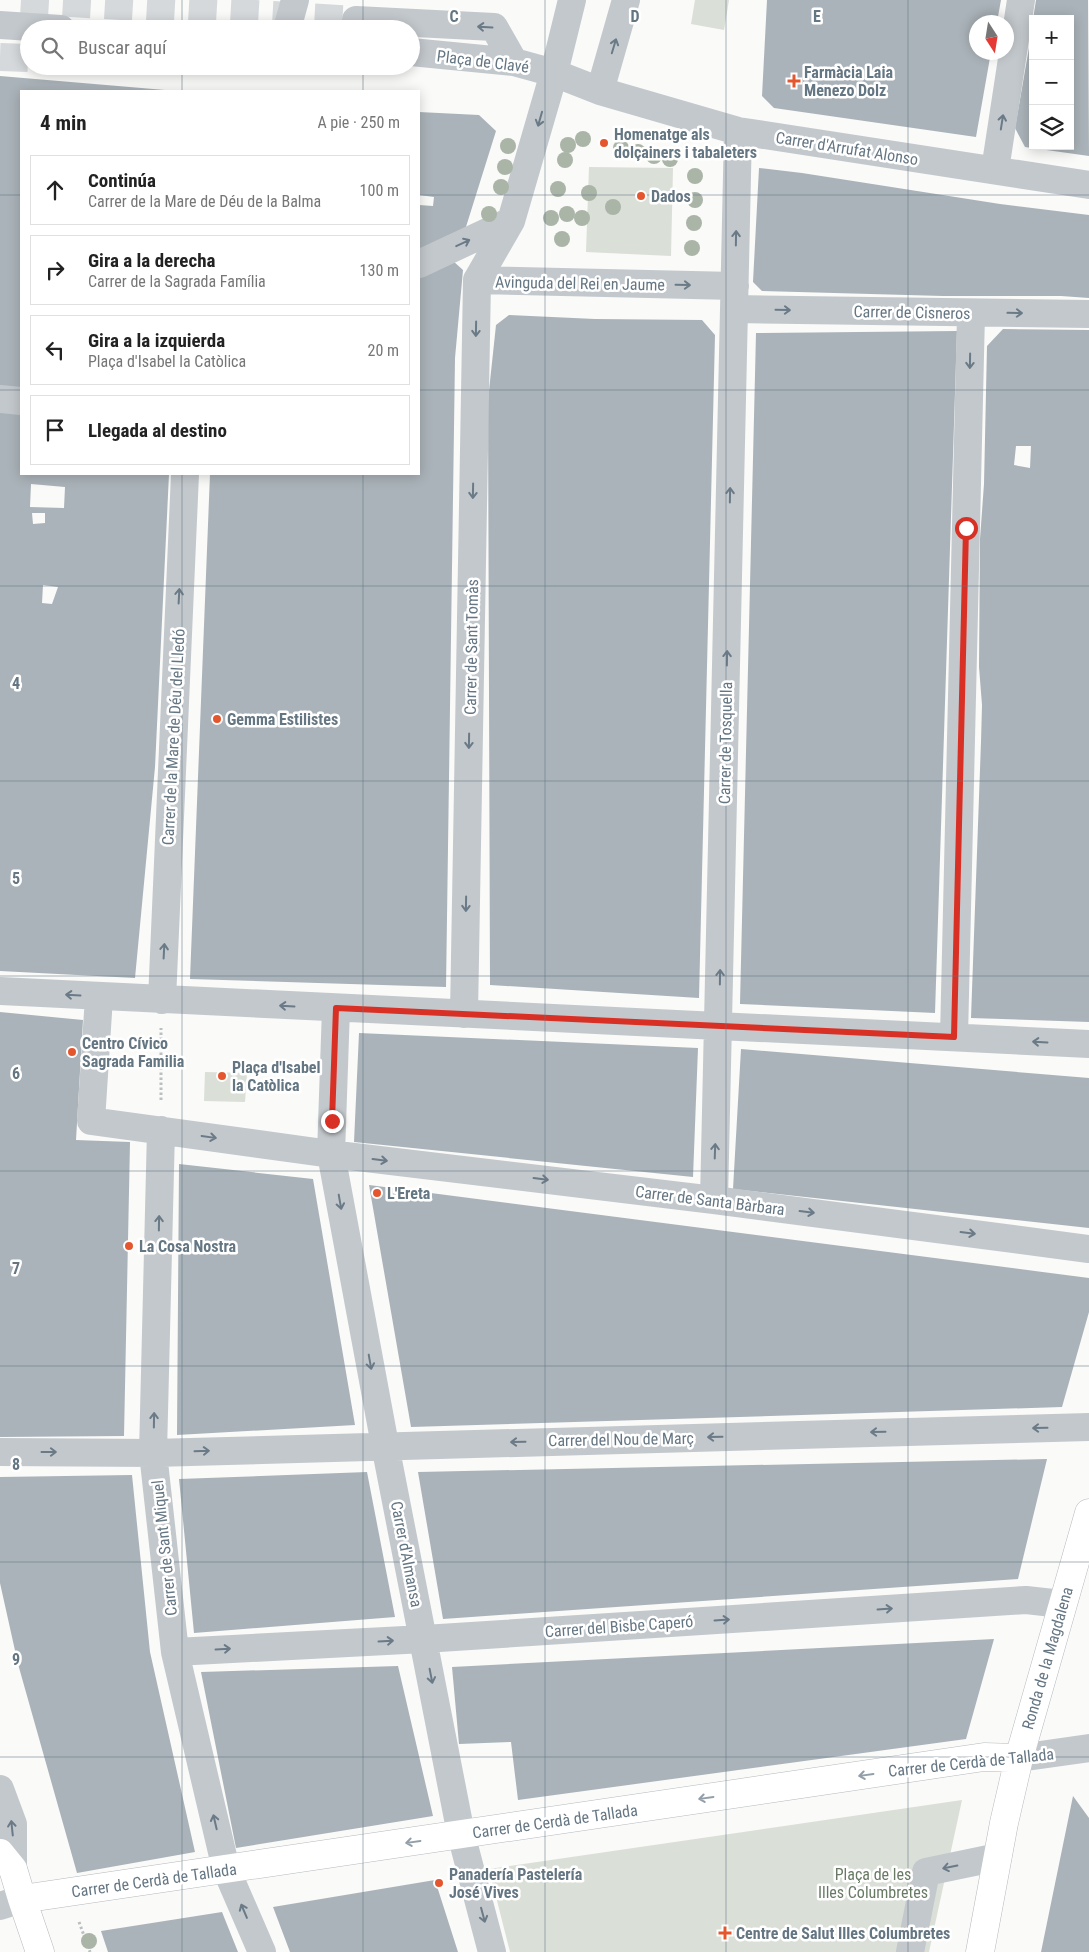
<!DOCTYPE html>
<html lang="es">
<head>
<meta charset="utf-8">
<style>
  body { margin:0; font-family:"Roboto Condensed",sans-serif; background:#f6f6f6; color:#222 }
  .controls { position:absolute; right:15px; top:15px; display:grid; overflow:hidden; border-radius:0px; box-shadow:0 2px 12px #0003 }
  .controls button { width:45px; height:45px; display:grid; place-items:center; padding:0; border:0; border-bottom:1px solid #e0e0e0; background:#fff; color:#222; font:25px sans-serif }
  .compass { position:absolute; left:969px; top:15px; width:45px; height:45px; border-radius:50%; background:#fff; box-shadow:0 2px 12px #0003; rotate:168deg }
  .stop { position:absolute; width:15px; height:15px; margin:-11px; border:4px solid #d93025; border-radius:50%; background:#fff }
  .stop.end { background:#d93025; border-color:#fff; box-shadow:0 1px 5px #0008 }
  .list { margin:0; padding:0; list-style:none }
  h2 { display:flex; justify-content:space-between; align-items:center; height:65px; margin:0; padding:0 20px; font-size:21px }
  h2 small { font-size:16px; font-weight:400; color:#767676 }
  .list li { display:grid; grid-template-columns:32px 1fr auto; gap:15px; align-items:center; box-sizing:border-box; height:70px; margin:0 10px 10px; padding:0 10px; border:1px solid #e0e0e0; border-radius:0px }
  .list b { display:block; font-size:19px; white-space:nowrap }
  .list p { margin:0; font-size:16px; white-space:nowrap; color:#767676 }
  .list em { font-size:16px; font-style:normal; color:#767676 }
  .icon { flex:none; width:28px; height:28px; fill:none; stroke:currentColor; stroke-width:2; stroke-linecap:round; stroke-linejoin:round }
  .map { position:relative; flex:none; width:1089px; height:1952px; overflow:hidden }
  .search { position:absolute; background:#fff; box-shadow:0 2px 12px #0003; left:20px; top:20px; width:400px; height:55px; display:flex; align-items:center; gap:12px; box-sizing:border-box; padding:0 18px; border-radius:28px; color:#767676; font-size:19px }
  .panel { position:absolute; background:#fff; box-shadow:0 2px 12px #0003; left:20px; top:90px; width:400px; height:385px; border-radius:0px }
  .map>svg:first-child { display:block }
  .green { fill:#dadfd7 }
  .building { fill:#aab3b9; fill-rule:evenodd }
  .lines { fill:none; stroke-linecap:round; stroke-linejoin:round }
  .minor-tunnel { stroke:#d5d9db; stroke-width:28; stroke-dasharray:28 14; stroke-linecap:butt }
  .major-casing { stroke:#b5babe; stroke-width:29 }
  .path { stroke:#bbbfc2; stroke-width:3; stroke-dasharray:2.5 2.5; stroke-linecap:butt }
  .minor { stroke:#c3c8cc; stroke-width:28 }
  .major { stroke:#fff; stroke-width:28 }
  .tree { fill:#aab4a7 }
  .oneway { stroke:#6a7a87 }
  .oneway2 { stroke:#939fa8 }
  .route { stroke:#d93025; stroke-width:6 }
  .grid { fill:none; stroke:#657683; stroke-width:1; stroke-opacity:0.55 }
  .poi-dot { fill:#e4572e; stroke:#fff; stroke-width:2 }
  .labels { text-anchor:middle; stroke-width:5; stroke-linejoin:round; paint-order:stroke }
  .street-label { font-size:16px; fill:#657683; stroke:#fff }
  .poi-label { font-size:16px; font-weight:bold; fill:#657683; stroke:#fff; text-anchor:start }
  .park-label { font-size:16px; fill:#687a64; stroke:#fff }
  .grid-label { font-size:16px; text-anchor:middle; font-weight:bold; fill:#657683; stroke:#fff; stroke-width:5; stroke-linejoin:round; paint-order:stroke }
</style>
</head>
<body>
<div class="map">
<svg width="1089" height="1952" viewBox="0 0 1089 1952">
  <rect width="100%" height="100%" fill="#fafaf8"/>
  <!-- green -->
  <path class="green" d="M695 0H729L724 30 691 24Z
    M589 167 673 168 671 256 586 252Z
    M205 1072 247 1073 245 1102 204 1101Z
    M962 1800 929 1952H510L489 1869Z"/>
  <!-- building -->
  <path class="building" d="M767 0H1001L997 22H976V52H991L976 137 774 108 762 96Z
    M1036 0H1088L1089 156 1025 147 1015 128 1033 25V146H1070V19H1033Z
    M0 76 165 90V91H21V389H0Z
    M419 112 479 115 496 131 465 230 419 252V205L433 206 434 197 419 195Z
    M759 168 802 173 1000 204 1089 215V298L1061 296H943L762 291 753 282Z
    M453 261 463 270 455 358 446 987 190 979 210 474H419V278Z
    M509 315 595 319 702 320 715 335 699 998 490 985 488 400 496 325Z
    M1003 329 1089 330V1022L971 1018 981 742 982 705 979 667 980 539 984 484 987 346ZM1016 446H1031L1030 468 1014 465Z
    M957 331 935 1013 740 1004 756 333Z
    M0 412H21V474H169L155 767 135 978 0 971ZM31 484 65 487 64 508 30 507ZM32 513H45V523L33 524ZM43 585 58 587 52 604 42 603Z
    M0 1012 83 1020 76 1140 130 1142 124 1436 0 1437Z
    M359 1033 698 1048 693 1177 354 1142Z
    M741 1049 1089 1078V1228L733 1189Z
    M179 1164 313 1179 355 1425 177 1435Z
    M369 1185 1089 1278V1312L1062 1407 411 1427Z
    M1047 1459 1018 1579 443 1619 418 1472Z
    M367 1472 395 1617 194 1633 179 1479Z
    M132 1475 150 1652 195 1852 77 1873 18 1664 0 1583V1477Z
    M994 1639 966 1739 518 1800 511 1742 459 1744 452 1667Z
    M398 1666 433 1816 236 1848 201 1672Z
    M1073 1796 1089 1818V1952H1041Z
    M435 1880 458 1952H290L273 1907Z
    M222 1912 238 1952H108L101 1931Z"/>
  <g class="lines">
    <!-- minor-tunnel -->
    <path class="minor-tunnel" d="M21 0 356 20
      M0 57 29 58"/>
    <!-- major casing -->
    <g class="major-casing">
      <path id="major" d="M0 1853 13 1869 22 1899 40 1952
        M22 1899 984 1757 1019 1758
        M980 1952 1004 1823 1019 1758 1089 1513"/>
    </g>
    <!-- path -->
    <path class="path" d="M161 1100V1028
      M79 1922 90 1952"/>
    <!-- minor -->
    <path class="minor" d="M356 20 494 27 514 62
      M0 25 61 29
      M287 29 295 0
      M411 52 514 62 554 73 600 91 738 131 1089 185
      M600 91 626 0
      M995 170 1021 0
      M419 264 511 221
      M477 280 735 286
      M734 309 1089 314
      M0 399 21 401
      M0 991 1089 1044
      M99 997 91 1121 331 1154 714 1200 1089 1249
      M162 1000 185 474
      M336 1008 331 1154 385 1445 461 1834 492 1952
      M464 1014 477 280 511 221 554 73 572 0
      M954 1037 971 313
      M161 1130 153 1453 175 1652 226 1869 262 1952
      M714 1200 738 131
      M0 1452 153 1453 1089 1427
      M175 1652 424 1639 1026 1600 1062 1604
      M1019 1758 1089 1748
      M0 1789 13 1824V1869
      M0 1906 22 1899
      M910 1952 926 1872 998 1857"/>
    <!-- major -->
    <use href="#major" class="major"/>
  </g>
  <!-- trees -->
  <g class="tree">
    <circle cx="583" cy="139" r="8"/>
    <circle cx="568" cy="145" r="8"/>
    <circle cx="508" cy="146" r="8"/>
    <circle cx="621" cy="148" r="8"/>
    <circle cx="638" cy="152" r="8"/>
    <circle cx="654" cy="156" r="8"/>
    <circle cx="670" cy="159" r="8"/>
    <circle cx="565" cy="160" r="8"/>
    <circle cx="505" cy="167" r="8"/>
    <circle cx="695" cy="176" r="8"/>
    <circle cx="501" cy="187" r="8"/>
    <circle cx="558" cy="189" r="8"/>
    <circle cx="589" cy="193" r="8"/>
    <circle cx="695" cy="200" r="8"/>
    <circle cx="613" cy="207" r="8"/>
    <circle cx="489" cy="214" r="8"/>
    <circle cx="567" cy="214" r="8"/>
    <circle cx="551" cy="218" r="8"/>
    <circle cx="582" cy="218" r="8"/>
    <circle cx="694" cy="223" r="8"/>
    <circle cx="562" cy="239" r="8"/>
    <circle cx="692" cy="248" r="8"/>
    <circle cx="89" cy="1941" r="8"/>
  </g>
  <!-- one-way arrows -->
  <defs><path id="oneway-shaft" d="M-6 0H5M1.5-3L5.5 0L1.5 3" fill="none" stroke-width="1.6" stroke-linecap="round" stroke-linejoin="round" transform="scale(1.25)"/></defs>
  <g class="oneway">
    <use href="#oneway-shaft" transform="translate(485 27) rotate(-177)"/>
    <use href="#oneway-shaft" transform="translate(614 46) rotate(-73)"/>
    <use href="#oneway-shaft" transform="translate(540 119) rotate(106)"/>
    <use href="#oneway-shaft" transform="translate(1002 122) rotate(-81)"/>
    <use href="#oneway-shaft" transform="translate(736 238) rotate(-89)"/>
    <use href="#oneway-shaft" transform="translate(463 243) rotate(-25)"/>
    <use href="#oneway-shaft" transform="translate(683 285) rotate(1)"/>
    <use href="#oneway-shaft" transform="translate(783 310) rotate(1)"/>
    <use href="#oneway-shaft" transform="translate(1015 313) rotate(1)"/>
    <use href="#oneway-shaft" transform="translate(476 329) rotate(91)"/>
    <use href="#oneway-shaft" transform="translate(970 361) rotate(91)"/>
    <use href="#oneway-shaft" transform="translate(473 491) rotate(91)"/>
    <use href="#oneway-shaft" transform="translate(730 495) rotate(-89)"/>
    <use href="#oneway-shaft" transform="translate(179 596) rotate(-87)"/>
    <use href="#oneway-shaft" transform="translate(727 658) rotate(-89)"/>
    <use href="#oneway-shaft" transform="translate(469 741) rotate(91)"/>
    <use href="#oneway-shaft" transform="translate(466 904) rotate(91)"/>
    <use href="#oneway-shaft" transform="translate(164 951) rotate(-87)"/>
    <use href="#oneway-shaft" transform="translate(720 977) rotate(-89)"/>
    <use href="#oneway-shaft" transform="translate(73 995) rotate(-177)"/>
    <use href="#oneway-shaft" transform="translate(287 1006) rotate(-177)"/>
    <use href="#oneway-shaft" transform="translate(1040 1042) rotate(-177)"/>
    <use href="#oneway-shaft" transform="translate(209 1137) rotate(8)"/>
    <use href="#oneway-shaft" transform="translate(715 1151) rotate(-88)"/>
    <use href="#oneway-shaft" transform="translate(380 1160) rotate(7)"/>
    <use href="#oneway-shaft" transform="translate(541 1179) rotate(7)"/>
    <use href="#oneway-shaft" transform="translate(340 1202) rotate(80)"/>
    <use href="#oneway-shaft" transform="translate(807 1212) rotate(7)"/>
    <use href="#oneway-shaft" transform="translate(159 1223) rotate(-89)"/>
    <use href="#oneway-shaft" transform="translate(968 1233) rotate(7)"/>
    <use href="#oneway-shaft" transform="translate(370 1362) rotate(80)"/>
    <use href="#oneway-shaft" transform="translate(154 1420) rotate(-89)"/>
    <use href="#oneway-shaft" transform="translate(1040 1428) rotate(179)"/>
    <use href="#oneway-shaft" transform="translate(878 1432) rotate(179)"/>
    <use href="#oneway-shaft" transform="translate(715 1437) rotate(179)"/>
    <use href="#oneway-shaft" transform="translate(518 1442) rotate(179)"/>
    <use href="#oneway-shaft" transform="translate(202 1451) rotate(-2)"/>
    <use href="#oneway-shaft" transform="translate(49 1452)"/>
    <use href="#oneway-shaft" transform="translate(885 1609) rotate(-4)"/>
    <use href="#oneway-shaft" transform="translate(722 1620) rotate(-4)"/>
    <use href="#oneway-shaft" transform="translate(386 1641) rotate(-3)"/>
    <use href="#oneway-shaft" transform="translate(223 1649) rotate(-3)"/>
    <use href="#oneway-shaft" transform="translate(431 1676) rotate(79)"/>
    <use href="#oneway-shaft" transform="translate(215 1822) rotate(-103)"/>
    <use href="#oneway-shaft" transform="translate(12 1828) rotate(-96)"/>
    <use href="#oneway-shaft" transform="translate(950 1867) rotate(169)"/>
    <use href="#oneway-shaft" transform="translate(244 1911) rotate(-113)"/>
    <use href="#oneway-shaft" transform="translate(483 1915) rotate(75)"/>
  </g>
  <g class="oneway2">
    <use href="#oneway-shaft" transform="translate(866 1775) rotate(172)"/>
    <use href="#oneway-shaft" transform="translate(706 1798) rotate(172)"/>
    <use href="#oneway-shaft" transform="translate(413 1842) rotate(172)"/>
  </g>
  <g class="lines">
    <!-- route -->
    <path class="route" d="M332 1121 336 1008 954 1037 966 528"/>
  </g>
  <!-- grid -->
  <path class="grid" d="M182 0V29M363 0V29M545 0V1952M726 0V1952M908 0V1952M182 66V91M363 66V91M0 195H21M419 195H1089M0 390H21M419 390H1089M182 474V1952M363 474V1952M0 586H1089M0 781H1089M0 976H1089M0 1171H1089M0 1366H1089M0 1562H1089M0 1757H1089"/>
  <!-- markers -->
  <g class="poi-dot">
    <path d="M791.5 73.5h5v5h5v5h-5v5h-5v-5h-5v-5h5z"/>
    <circle cx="604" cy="143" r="5"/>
    <circle cx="641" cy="196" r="5"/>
    <circle cx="217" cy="719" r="5"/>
    <circle cx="72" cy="1052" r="5"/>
    <circle cx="222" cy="1076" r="5"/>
    <circle cx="377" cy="1193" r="5"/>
    <circle cx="129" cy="1246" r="5"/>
    <circle cx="439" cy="1883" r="5"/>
    <path d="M722.5 1925.5h5v5h5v5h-5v5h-5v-5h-5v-5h5z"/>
  </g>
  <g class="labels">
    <!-- street labels -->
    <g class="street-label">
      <text transform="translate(483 61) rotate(7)" y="6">Plaça de Clavé</text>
      <text transform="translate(847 148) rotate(9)" y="6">Carrer d'Arrufat Alonso</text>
      <text transform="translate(580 283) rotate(1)" y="6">Avinguda del Rei en Jaume</text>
      <text transform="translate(912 312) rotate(1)" y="6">Carrer de Cisneros</text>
      <text transform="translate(471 647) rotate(-89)" y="6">Carrer de Sant Tomàs</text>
      <text transform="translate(173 737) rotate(-87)" y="6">Carrer de la Mare de Déu del Lledó</text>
      <text transform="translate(725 743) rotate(-89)" y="6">Carrer de Tosquella</text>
      <text transform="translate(710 1200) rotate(7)" y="6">Carrer de Santa Bàrbara</text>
      <text transform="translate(621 1439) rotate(-1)" y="6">Carrer del Nou de Març</text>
      <text transform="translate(164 1548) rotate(-96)" y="6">Carrer de Sant Miquel</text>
      <text transform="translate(407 1554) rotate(79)" y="6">Carrer d'Almansa</text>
      <text transform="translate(619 1626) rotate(-4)" y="6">Carrer del Bisbe Caperó</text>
      <text transform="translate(1047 1658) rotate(-74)" y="6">Ronda de la Magdalena</text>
      <text transform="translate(971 1762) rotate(-6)" y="6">Carrer de Cerdà de Tallada</text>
      <text transform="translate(555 1821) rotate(-8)" y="6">Carrer de Cerdà de Tallada</text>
      <text transform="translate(154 1880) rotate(-8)" y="6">Carrer de Cerdà de Tallada</text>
    </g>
    <!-- poi labels -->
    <g class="poi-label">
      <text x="804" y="78">Farmàcia Laia<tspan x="804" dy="18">Menezo Dolz</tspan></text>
      <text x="614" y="140">Homenatge als<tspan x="614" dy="18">dolçainers i tabaleters</tspan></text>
      <text x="651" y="202">Dados</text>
      <text x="227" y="725">Gemma Estilistes</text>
      <text x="82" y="1049">Centro Cívico<tspan x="82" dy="18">Sagrada Familia</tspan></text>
      <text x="232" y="1073">Plaça d'Isabel<tspan x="232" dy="18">la Catòlica</tspan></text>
      <text x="387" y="1199">L'Ereta</text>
      <text x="139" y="1252">La Cosa Nostra</text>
      <text x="449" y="1880">Panadería Pastelería<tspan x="449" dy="18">José Vives</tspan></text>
      <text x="736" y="1939">Centre de Salut Illes Columbretes</text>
    </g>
    <!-- park labels -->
    <g class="park-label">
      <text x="873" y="1880">Plaça de les<tspan x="873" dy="18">Illes Columbretes</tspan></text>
    </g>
  </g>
  <g class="grid-label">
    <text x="454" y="22">C</text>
    <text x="635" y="22">D</text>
    <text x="817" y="22">E</text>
    <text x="16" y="689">4</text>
    <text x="16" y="884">5</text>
    <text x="16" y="1079">6</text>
    <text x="16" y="1274">7</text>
    <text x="16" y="1470">8</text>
    <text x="16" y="1665">9</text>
  </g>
</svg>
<div class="controls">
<button>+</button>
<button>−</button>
<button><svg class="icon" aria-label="layers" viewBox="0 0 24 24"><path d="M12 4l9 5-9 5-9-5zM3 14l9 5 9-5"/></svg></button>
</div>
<svg class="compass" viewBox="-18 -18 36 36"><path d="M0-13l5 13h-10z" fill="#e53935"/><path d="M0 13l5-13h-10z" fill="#767676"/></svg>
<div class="stop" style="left:966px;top:528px"></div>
<div class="stop end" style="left:332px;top:1121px"></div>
<div class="search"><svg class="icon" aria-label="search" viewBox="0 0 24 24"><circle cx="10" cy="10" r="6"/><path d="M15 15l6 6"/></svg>Buscar aquí</div>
<section class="panel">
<h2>4 min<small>A pie · 250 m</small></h2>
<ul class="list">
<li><svg class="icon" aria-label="ahead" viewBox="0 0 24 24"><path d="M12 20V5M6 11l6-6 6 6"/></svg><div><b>Continúa</b><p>Carrer de la Mare de Déu de la Balma</p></div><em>100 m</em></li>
<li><svg class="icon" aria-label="right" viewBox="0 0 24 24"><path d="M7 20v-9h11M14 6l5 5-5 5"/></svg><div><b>Gira a la derecha</b><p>Carrer de la Sagrada Família</p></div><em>130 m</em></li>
<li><svg class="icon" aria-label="left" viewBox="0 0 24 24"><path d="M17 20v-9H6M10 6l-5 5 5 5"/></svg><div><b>Gira a la izquierda</b><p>Plaça d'Isabel la Catòlica</p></div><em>20 m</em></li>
<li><svg class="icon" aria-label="arrive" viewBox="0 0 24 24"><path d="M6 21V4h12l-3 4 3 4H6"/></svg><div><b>Llegada al destino</b></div></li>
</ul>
</section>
</div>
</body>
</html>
